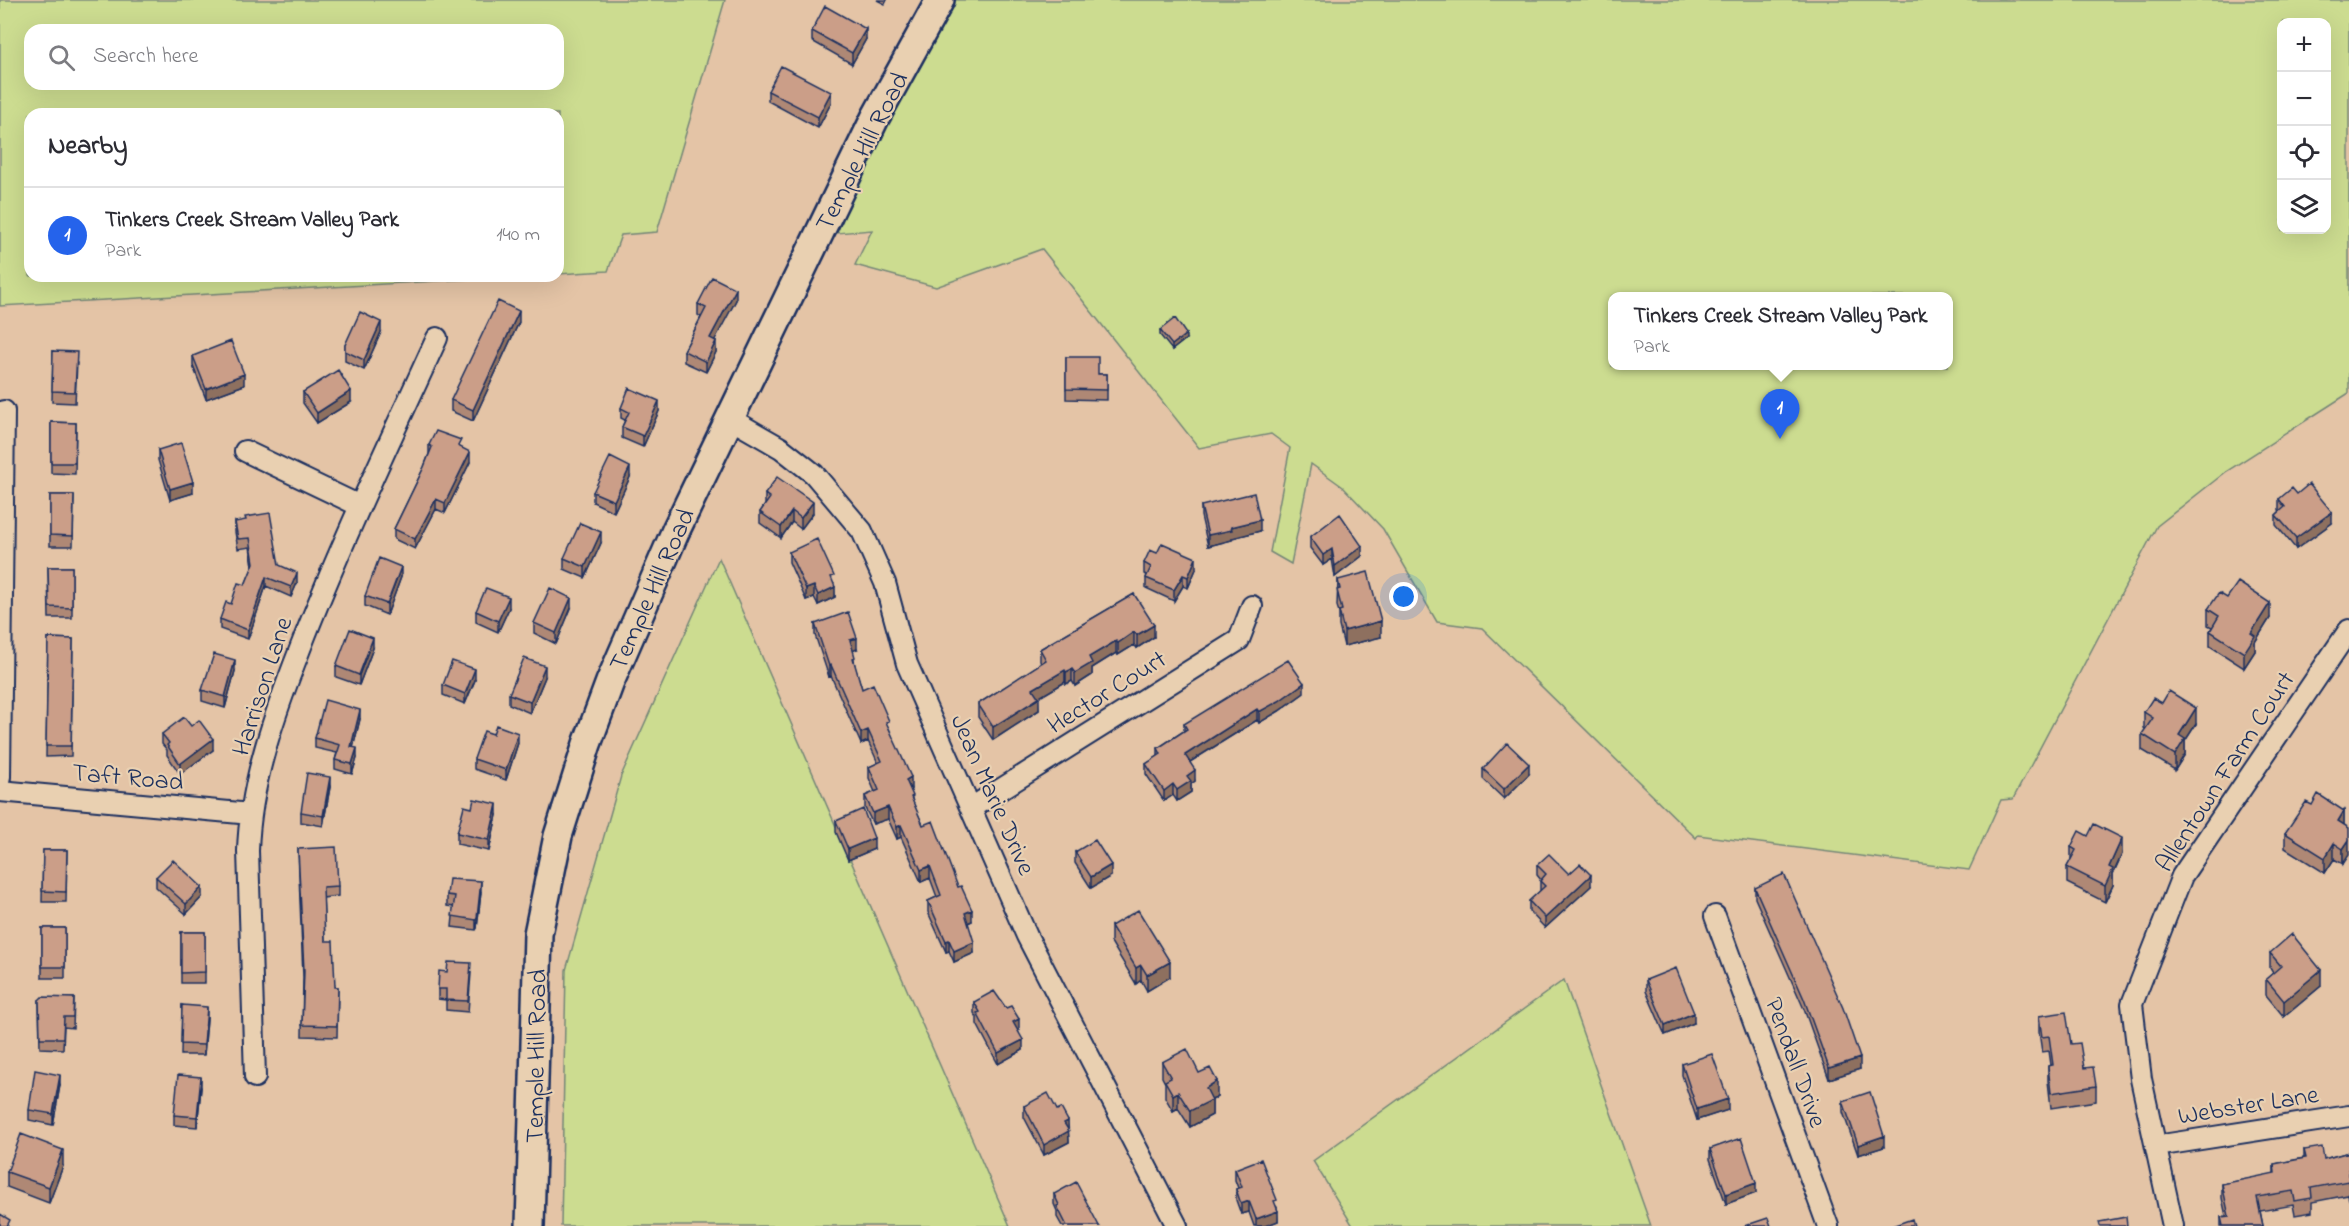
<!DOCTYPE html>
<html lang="en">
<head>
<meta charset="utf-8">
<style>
  body { margin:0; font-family:"Indie Flower",sans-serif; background:#f7f7f7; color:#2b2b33 }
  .controls { position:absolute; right:18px; top:18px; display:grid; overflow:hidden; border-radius:12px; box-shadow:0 6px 24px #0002 }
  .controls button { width:54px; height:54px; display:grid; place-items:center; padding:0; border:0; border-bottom:2px solid #e1e1e2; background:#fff; color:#2b2b33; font:30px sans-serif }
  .you { position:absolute; left:1404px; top:597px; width:21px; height:21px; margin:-15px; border:4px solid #fff; border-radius:50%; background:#1a73e8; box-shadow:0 0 0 9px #1a73e833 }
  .badge { display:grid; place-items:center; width:39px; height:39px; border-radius:50%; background:#2563eb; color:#fff; font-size:20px; font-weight:700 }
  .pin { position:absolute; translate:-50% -50px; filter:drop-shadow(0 2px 3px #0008) }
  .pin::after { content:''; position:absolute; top:32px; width:21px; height:18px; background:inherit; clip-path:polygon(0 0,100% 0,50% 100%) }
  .popup { position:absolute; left:1608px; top:292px; width:345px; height:78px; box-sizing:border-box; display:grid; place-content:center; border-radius:12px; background:#fff; filter:drop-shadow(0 2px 4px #0005); font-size:20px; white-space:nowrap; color:#7c7c81 }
  .popup b { font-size:22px; color:#2b2b33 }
  .popup::after { content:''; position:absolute; left:50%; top:100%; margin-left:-12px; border:12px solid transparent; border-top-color:#fff }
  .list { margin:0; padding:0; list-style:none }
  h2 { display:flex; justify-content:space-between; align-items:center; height:78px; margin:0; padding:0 24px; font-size:26px }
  h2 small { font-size:20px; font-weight:400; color:#7c7c81 }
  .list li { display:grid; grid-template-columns:39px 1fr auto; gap:18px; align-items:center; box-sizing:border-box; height:96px; padding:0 24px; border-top:2px solid #e1e1e2 }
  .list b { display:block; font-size:22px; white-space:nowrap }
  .list p { margin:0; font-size:20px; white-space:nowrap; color:#7c7c81 }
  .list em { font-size:20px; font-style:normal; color:#7c7c81 }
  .icon { flex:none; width:33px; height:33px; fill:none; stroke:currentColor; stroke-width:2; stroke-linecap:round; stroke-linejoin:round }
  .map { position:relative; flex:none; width:2349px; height:1226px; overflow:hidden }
  .search { position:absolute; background:#fff; box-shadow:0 6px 24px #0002; left:24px; top:24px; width:540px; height:66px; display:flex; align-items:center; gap:15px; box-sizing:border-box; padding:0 21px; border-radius:18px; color:#7c7c81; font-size:22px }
  .panel { position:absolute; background:#fff; box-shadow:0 6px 24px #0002; left:24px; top:108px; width:540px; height:174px; border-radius:18px }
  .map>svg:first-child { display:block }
  .green { fill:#ccdc90; stroke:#748677; stroke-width:1.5; fill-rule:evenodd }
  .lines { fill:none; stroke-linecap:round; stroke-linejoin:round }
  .street-casing { stroke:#1b2f5e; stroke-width:24 }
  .secondary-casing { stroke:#1b2f5e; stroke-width:32 }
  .street { stroke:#e9d0b1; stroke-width:20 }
  .secondary { stroke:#e9d0b1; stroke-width:27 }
  .wall { fill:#af8875; stroke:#1b2f5e; stroke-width:1.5 }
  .shaded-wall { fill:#8e6f5f; stroke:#1b2f5e; stroke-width:1.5 }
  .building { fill:#cb9e88; stroke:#1b2f5e; stroke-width:1.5 }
  .labels { text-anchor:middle; stroke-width:4.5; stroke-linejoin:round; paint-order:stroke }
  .street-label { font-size:26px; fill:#1b2f5e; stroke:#e9d0b1 }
</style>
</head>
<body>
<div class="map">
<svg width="2349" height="1226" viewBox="0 0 2349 1226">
  <rect width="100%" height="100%" fill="#e4c4a6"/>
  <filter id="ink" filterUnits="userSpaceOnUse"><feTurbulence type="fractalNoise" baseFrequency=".0167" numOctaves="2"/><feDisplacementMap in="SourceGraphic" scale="12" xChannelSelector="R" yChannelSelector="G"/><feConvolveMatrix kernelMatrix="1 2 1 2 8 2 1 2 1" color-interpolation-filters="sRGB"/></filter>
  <g filter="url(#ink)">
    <!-- green -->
    <path class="green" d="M0 0H725L657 232 621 235 608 271 558 274V114H30V276H524L0 306ZM30 30H558V84H30Z
      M946 0H2349V393L2227 471 2157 526 2013 799 2001 800 1969 870 1698 835 1696 838 1482 628 1437 622 1383 529 1343 487 1311 464 1291 564 1270 552 1290 448 1271 434 1199 448 1042 249 936 287 855 265 872 230 837 233 872 143ZM2282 22H2326V230H2282ZM1612 296H1948V366H1612Z
      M719 558 1010 1226H561L566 970 621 776Z
      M1564 980 1651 1226H1353L1313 1161Z"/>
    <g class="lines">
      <!-- street casing -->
      <g class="street-casing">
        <path id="street" d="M729 418 781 448 814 474 862 531 885 583 907 664 1027 936 1177 1226
          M245 451 360 506
          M0 777 4 411
          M0 791 251 814
          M971 808 1239 640 1252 606
          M1715 916 1828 1226
          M255 1077 248 851C250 782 275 713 300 649 341 543 390 441 437 338
          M2156 1146 2349 1116
          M2173 1226 2141 1079 2132 1004 2182 876 2349 630"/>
      </g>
      <!-- secondary casing -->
      <g class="secondary-casing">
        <path id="secondary" d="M530 1226 538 934 558 836 587 744 610 682 676 530 875 118 940 0"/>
      </g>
      <!-- street -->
      <use href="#street" class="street"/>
      <!-- secondary -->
      <use href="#secondary" class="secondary"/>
    </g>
    <!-- wall -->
    <path class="wall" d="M877 0H887L885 4Z
      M812 31 866 39 852 64 812 41Z
      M768 91 831 103 818 128 768 101Z
      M736 300 714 340 716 352 706 372 684 362V351L701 317 698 315V304Z
      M519 322 473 421 451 411V400Z
      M1160 330 1186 339 1172 350 1160 335Z
      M381 332 364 370 345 361V345Z
      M53 351 77 363 75 403 52 402Z
      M193 356 244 385 206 399 193 366Z
      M1066 357 1098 374H1107V400L1066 399Z
      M303 392 351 402 317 423 303 403Z
      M621 408 659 411 643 447 622 438V427L625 420 621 418Z
      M51 422 76 423 75 474 51 473Z
      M429 445 461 448 470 462 445 513 436 509 415 549 394 539V529L424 467 429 454Z
      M158 450 193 493 170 500 158 460Z
      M630 477 614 512 593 502V492Z
      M765 494 813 513 801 529 792 522 781 538 760 523V512L765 505Z
      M50 495H74L73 546H50Z
      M2279 499 2332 523 2296 549 2276 525V515L2280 511 2279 510Z
      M1201 506 1260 531 1232 538V540L1208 546 1201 516Z
      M235 522 297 583 291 597 266 586 248 639 220 629V619L245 585 253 566 250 547 238 549 235 532Z
      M1310 537 1362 556 1335 577 1332 559 1323 565 1310 548Z
      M601 543 585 578 564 569V558Z
      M789 552 834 584 835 597 818 605 814 597 806 600 789 562Z
      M1144 563 1196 569 1188 588 1183 586 1174 601 1146 588V578L1147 575 1144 574Z
      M48 567H72V618H49Z
      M401 577 387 615 365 606V596Z
      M1338 580 1381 637 1344 646 1339 626V612L1337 606Z
      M1134 594 1154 637 1137 648 1134 645 1118 655 1116 653 1092 668V675L1075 686 1072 681 1066 684 1065 682 1038 698 1039 710 993 740 978 717V704L1041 664 1040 661V649Z
      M2227 598 2270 618 2255 642V651L2244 668 2210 646V631L2212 627 2208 625V609Z
      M509 608 498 632 476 622V611Z
      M571 608 556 644 534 633V623Z
      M815 624 857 649 853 650 855 667 862 689 889 728 911 789H910L913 803 923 825 972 921 968 923 974 953 954 962 949 951 946 952 928 912V901L937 897 930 878 921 882 901 837 897 839 888 819 873 824 865 808V796L875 792 869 778V767L878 763 868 741 861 744 831 676 829 677 815 635Z
      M48 638 73 639 71 756 46 757Z
      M373 648 359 685 336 677V666Z
      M235 671 225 708 202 701V690Z
      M545 677 530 713 509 704V694Z
      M475 680 465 704 443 695V685Z
      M1304 693 1279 711 1259 723 1257 720 1190 762 1195 781 1191 784V792L1177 801 1173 795 1164 801 1146 774V764L1158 756V748L1184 731V724Z
      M2144 712 2196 724 2185 741V754L2175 770 2142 750V734L2146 729 2144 728Z
      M360 719 353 748 357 758 352 774 335 769V760L337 753 315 748V738Z
      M191 726 213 750 180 774 167 755V750L162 744V734Z
      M518 743 506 780 474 769V759Z
      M1483 769 1529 774 1504 799 1483 779Z
      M330 787 323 826 301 822V812Z
      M2312 805 2344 811 2343 864 2334 859 2325 873 2285 848V833Z
      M497 815 489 851 457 844V833Z
      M836 821 874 849 848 860 836 832Z
      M2071 847 2122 854 2113 874V885L2105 902 2067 883V867L2071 860Z
      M298 849 338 886V896L323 898 325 941 335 987H338L337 1037 302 1036 303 977Z
      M43 850H67L66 902H42Z
      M1075 852 1111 876 1091 888 1075 863Z
      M1537 865 1569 874 1591 886 1545 928 1529 911V901L1540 891V881L1541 880 1537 875Z
      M156 877 202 897 186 914 156 887Z
      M1755 888 1860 1069 1829 1079 1804 1009 1755 898Z
      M481 892 477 928 476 930 452 927 454 907 447 906V895Z
      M1111 926 1170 977 1147 991 1141 980 1136 984 1111 942Z
      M42 928H65V978H42Z
      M181 932H205V983H181Z
      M2270 953 2321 986 2284 1017 2266 995V979L2273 973 2270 968Z
      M471 973 468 1012 446 1010V1000L438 999V989Z
      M1646 980 1694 1023 1665 1035 1646 991Z
      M74 998 73 1028 64 1027 63 1049 40 1048 39 1000Z
      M974 1002 1019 1030H1018L1023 1050 998 1064 977 1024V1017L974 1013Z
      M182 1005 207 1018 204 1055H181Z
      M2039 1016 2071 1044 2084 1068 2096 1086V1101L2051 1108 2048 1081V1066L2051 1065 2049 1051 2042 1052 2039 1032Z
      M1162 1062 1199 1073 1217 1097 1212 1100V1115L1190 1127 1178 1108 1173 1111 1165 1097V1083L1162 1077Z
      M1682 1064 1728 1110 1697 1120 1682 1075Z
      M60 1085 53 1125 29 1120V1110Z
      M201 1088 197 1127 174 1125V1115Z
      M1843 1101 1884 1147 1858 1155 1843 1112Z
      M1024 1106 1068 1130 1069 1142 1044 1155 1024 1117Z
      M1710 1149 1756 1193 1726 1204 1710 1159Z
      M2304 1150 2324 1159 2349 1152V1200L2348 1195 2312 1202V1212L2295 1215 2293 1205 2260 1211 2263 1226H2221V1217L2226 1216 2222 1198V1184L2274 1174V1164L2304 1158Z
      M63 1166 49 1203 7 1187V1172Z
      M1235 1169 1277 1207 1278 1221 1265 1226H1254L1249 1212 1241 1214 1236 1200V1189L1238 1188 1235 1180Z
      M1054 1194 1099 1226H1062L1057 1217V1211L1054 1204Z"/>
    <!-- shaded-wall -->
    <path class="shaded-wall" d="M866 29V39L852 64V53Z
      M831 92V103L818 128V117Z
      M736 289V300L710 349V338Z
      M519 311V322L473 421V410Z
      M381 322V332L364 370V360Z
      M1186 334V339L1172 350V345Z
      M716 341V352L706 372V362Z
      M244 374V385L206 399V389Z
      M351 391V402L317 423V413Z
      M659 401V411L643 447V436Z
      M470 452V462L445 513V503Z
      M630 467V477L614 512V501Z
      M193 482V493L170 500V489Z
      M436 499V509L415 549V539Z
      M813 502V513L801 529V518Z
      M792 511V522L781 538V527Z
      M2332 512V523L2296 549V538Z
      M1260 520V531L1232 538V540L1208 546V535L1231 527Z
      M601 532V543L585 578V567Z
      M1362 546V556L1335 577V566Z
      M1332 549V559L1323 565V555Z
      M1196 558V569L1188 588V577Z
      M401 567V577L387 615V604Z
      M297 573V583L291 597V587Z
      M1183 575V586L1174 601V590Z
      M266 577V586L248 639V630Z
      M814 586V597L806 600V589Z
      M835 587V597L818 605V595Z
      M509 597V608L498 632V621Z
      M571 598V608L556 644V633Z
      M2270 603V618L2255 642V651L2244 668V653L2251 633Z
      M1381 621V637L1344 646V631Z
      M1154 625V637L1137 648V635Z
      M1134 632V645L1118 655V643Z
      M373 638V648L359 685V675Z
      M857 638V649L850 652V640Z
      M1116 641V653L1092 668V675L1075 686V673L1089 657Z
      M235 660V671L225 708V697Z
      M831 665V676L829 677V666Z
      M545 666V677L530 713V702Z
      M475 669V680L465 704V694Z
      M1072 669V681L1066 684V672Z
      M1065 670V682L1033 701V689Z
      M1304 683V693L1279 711 1259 723V712Z
      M1039 698V710L993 740V727Z
      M2196 708V724L2185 741V754L2175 770V755L2179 735Z
      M1257 709V720L1185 765V755Z
      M360 710V719L351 756V747Z
      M868 730V741L861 744V733Z
      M518 733V743L506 780V770Z
      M213 739V750L180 774V764Z
      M357 748V758L352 774V764Z
      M1529 764V774L1504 799V789Z
      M1195 770V781L1191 784V792L1177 801V790L1187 776Z
      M330 777V787L323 826V816Z
      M911 777V789L906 791V780Z
      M1173 784V795L1164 801V791Z
      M497 804V815L489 851V840Z
      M888 807V819L873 824V813Z
      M2344 811V826L2338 821Z
      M901 825V837L897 839V827Z
      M874 838V849L848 860V849Z
      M2122 838V854L2113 874V885L2105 902V886L2109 867Z
      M2349 840V855L2343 864V849Z
      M2334 843V859L2325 873V858Z
      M1111 865V876L1091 888V877Z
      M930 866V878L921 882V870Z
      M1591 875V886L1545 928V918Z
      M481 881V892L477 928 476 930V920Z
      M202 887V897L186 914V904Z
      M972 910V921L965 924V913Z
      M949 940V951L946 952V941Z
      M974 942V953L954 962V951Z
      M1170 962V977L1147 991V975Z
      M1141 965V980L1136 984V968Z
      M2321 970V986L2284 1017V1001Z
      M207 1007V1018L204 1055V1045Z
      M1694 1013V1023L1665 1035V1025Z
      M1019 1019V1030L1013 1033V1022Z
      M1023 1040V1050L998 1064V1053Z
      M1860 1058V1069L1829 1079V1068Z
      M60 1075V1085L53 1125V1114Z
      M201 1077V1088L197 1127V1117Z
      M1217 1081V1097L1212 1100V1115L1190 1127V1111L1206 1088Z
      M1178 1092V1108L1173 1111V1095Z
      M1728 1099V1110L1697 1120V1109Z
      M1068 1121 1069 1142 1044 1155V1145L1064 1123Z
      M1884 1136V1147L1858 1155V1145Z
      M63 1150V1166L49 1203V1187Z
      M1756 1183V1193L1726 1204V1194Z
      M1249 1201V1212L1241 1214V1204Z
      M1278 1211V1221L1265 1226H1256V1219Z"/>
    <!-- building -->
    <path class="building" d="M825 6 866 29 852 53 812 31Z
      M781 66 831 92 818 117 768 91Z
      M712 277 736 289 710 338 716 341 706 362 684 351 706 308 698 304Z
      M498 301 519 311 473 410 451 400Z
      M360 312 381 322 364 360 345 351V345Z
      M1175 318 1186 334 1172 345 1160 330Z
      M231 341 244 374 206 389 193 356Z
      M53 351 77 352 75 392 52 391Z
      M1066 357H1098V374H1107V390L1066 389Z
      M338 370 351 391 317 413 303 392Z
      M629 388 659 401 643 436 622 427 629 412 621 408Z
      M51 422 76 423 75 463H51Z
      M436 431 461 440 458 446 470 452 445 503 436 499 415 539 394 529 424 467 432 447 429 445Z
      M181 443 193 482 170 489 158 450Z
      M610 457 630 467 614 501 593 492Z
      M777 477 813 502 801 518 792 511 781 527 760 512 770 498 765 494Z
      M2309 484 2332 512 2296 538 2276 515 2285 507 2279 499 2292 488 2297 494Z
      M1254 493 1260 520 1231 527 1232 530 1208 535 1201 506Z
      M50 495H74L73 536 50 535Z
      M270 513 279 565 297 573 291 587 266 577 248 630 220 619 226 602 231 604 238 583 245 585 254 563 250 538 238 539 235 522 246 520 245 517Z
      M1340 514 1362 546 1335 566 1332 549 1323 555 1310 537Z
      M580 523 601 532 585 567 564 558Z
      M817 539 834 576 831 577 835 587 818 595 814 586 806 589 789 552Z
      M1162 543 1196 558 1188 577 1183 575 1174 590 1146 578 1151 567 1144 563 1150 550 1157 553Z
      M379 558 401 567 387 604 365 596Z
      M48 567H72V608L49 607Z
      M1368 572 1381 621 1344 631 1339 611 1342 610 1337 590 1340 589 1338 580Z
      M2238 582 2270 603 2251 633 2255 636 2244 653 2210 631 2219 616 2208 609 2219 593 2227 598Z
      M486 588 509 597 498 621 476 611Z
      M550 588 571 598 556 633 534 623Z
      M1134 594 1154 625 1137 635 1134 632 1118 643 1116 641 1089 657 1092 663 1075 673 1072 669 1066 672 1065 670 1033 689 1039 698 993 727 978 704 1046 660 1040 649Z
      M848 612 857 638 850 640 855 657 853 658 862 689 873 684 889 721 886 722 911 777 906 780 913 796 911 797 923 825 933 821 958 887 961 886 972 910 965 913 974 942 954 951 949 940 946 941 928 901 941 895 930 866 921 870 901 825 897 827 888 807 873 813 865 796 879 790 869 767 882 761 868 730 861 733 831 665 829 666 815 624Z
      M350 629 373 638 359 675 336 666Z
      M48 638 73 639 71 746H46Z
      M214 654 235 660 225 697 202 690Z
      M524 658 545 666 530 702 509 694Z
      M1288 660 1304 683 1279 701 1259 712 1257 709 1185 755 1195 770 1187 776 1191 781 1177 790 1173 784 1164 791 1146 764 1161 754 1158 748 1187 729 1184 724Z
      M452 661 475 669 465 694 443 685Z
      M2169 691 2196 708 2179 735 2185 739 2175 755 2142 734 2153 718 2144 712 2153 698 2162 703Z
      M325 700 360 710 351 747 357 748 352 764 335 760 340 745 315 738Z
      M184 717 191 726 199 720 213 739 180 764 167 745 169 743 162 734Z
      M496 725 518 733 506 770 474 759 484 731 493 734Z
      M1507 743 1529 764 1504 789 1483 769Z
      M307 773 330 777 323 816 301 812Z
      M2318 794 2344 811 2338 821 2349 828V840L2343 849 2334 843 2325 858 2285 833 2306 802 2312 805Z
      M474 799 497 804 489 840 457 833 464 806 472 808Z
      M863 809 874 838 848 849 836 821Z
      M2094 824 2122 838 2109 867 2113 869 2105 886 2067 867 2076 850 2071 847 2079 831 2088 836Z
      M1095 840 1111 865 1091 877 1075 852Z
      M336 847 338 886 323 887 325 941H333L335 987H338L337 1026 302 1025 304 971 298 849Z
      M43 850H67L66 892 42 891Z
      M1549 854 1569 874 1580 864 1591 875 1545 918 1529 901 1545 886 1540 881 1546 874 1537 865Z
      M173 860 202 887 186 904 156 877Z
      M1784 874 1843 1008 1860 1058 1829 1068 1804 999 1755 888Z
      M449 879 481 881 477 918 476 920 452 916 455 896 447 895Z
      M1138 910 1170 962 1147 975 1141 965 1136 968 1111 926Z
      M42 928H65V967H42Z
      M181 932H205V972L181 973Z
      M2292 934 2321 970 2284 1001 2266 979 2281 966 2270 953Z
      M448 962 471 963 468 1001 446 1000V989H438L439 971 447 972Z
      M1676 968 1694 1013 1665 1025 1646 980Z
      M994 991 1006 1008 1011 1006 1019 1019 1013 1022 1023 1040 998 1053 977 1013 980 1012 974 1002Z
      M42 997 74 998 73 1017H64L63 1038H40L39 1000Z
      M182 1005 207 1007 204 1045 181 1044Z
      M2066 1012 2071 1044 2080 1043 2084 1068 2093 1067 2096 1086 2051 1093 2048 1066 2053 1065 2049 1036 2042 1037 2039 1016Z
      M1187 1049 1199 1073 1210 1068 1217 1081 1206 1088 1212 1100 1190 1111 1178 1092 1173 1095 1165 1081 1171 1078 1162 1062Z
      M1712 1054 1728 1099 1697 1109 1682 1064Z
      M35 1070 60 1075 53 1114 29 1110Z
      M178 1075 201 1077 197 1117 174 1115Z
      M1870 1092 1884 1136 1858 1145 1843 1101Z
      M1048 1093 1057 1110 1061 1108 1068 1121 1064 1123 1069 1131 1044 1145 1024 1106Z
      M21 1134 63 1150 49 1187 7 1172Z
      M1741 1138 1756 1183 1726 1194 1710 1149Z
      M2322 1147 2324 1159 2349 1152V1186L2348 1181 2311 1188 2312 1198 2295 1201 2293 1191 2257 1197 2263 1226H2223L2221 1217 2229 1216 2222 1184 2275 1173 2274 1164 2306 1158 2304 1150Z
      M1261 1159 1277 1200 1274 1201 1278 1211 1256 1219 1249 1201 1241 1204 1236 1189 1242 1187 1235 1169Z
      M1076 1182 1099 1226H1067L1057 1206 1059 1205 1054 1194Z
      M0 1214 10 1220 7 1226H0Z
      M2126 1217 2127 1226H2100L2099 1222Z
      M1768 1218 1771 1226H1744Z
      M1912 1219 1914 1226H1892Z"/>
  </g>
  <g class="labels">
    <!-- street labels -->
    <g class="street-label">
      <text transform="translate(861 151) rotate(-63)" y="9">Temple Hill Road</text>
      <text transform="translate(651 589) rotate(-66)" y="9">Temple Hill Road</text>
      <text transform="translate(261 686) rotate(-72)" y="9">Harrison Lane</text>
      <text transform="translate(1106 691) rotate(-32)" y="9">Hector Court</text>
      <text transform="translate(2224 771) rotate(-57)" y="9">Allentown Farm Court</text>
      <text transform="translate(128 776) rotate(5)" y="9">Taft Road</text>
      <text transform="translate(994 794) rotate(66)" y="9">Jean Marie Drive</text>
      <text transform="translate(535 1056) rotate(-89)" y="9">Temple Hill Road</text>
      <text transform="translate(1797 1062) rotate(70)" y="9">Pendall Drive</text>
      <text transform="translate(2248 1104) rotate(-9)" y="9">Webster Lane</text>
    </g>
  </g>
</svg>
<div class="controls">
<button>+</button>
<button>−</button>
<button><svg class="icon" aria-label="locate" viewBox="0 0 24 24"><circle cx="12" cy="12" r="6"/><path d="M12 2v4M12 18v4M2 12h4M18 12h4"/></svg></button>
<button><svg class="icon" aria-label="layers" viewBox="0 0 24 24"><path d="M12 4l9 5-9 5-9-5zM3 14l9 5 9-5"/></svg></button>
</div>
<div class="you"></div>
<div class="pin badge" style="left:1780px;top:439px">1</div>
<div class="popup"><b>Tinkers Creek Stream Valley Park</b>Park</div>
<div class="search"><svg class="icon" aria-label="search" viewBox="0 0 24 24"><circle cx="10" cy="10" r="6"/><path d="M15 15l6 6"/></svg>Search here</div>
<section class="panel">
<h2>Nearby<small></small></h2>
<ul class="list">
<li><span class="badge">1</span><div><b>Tinkers Creek Stream Valley Park</b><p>Park</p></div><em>140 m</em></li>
</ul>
</section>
</div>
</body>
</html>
